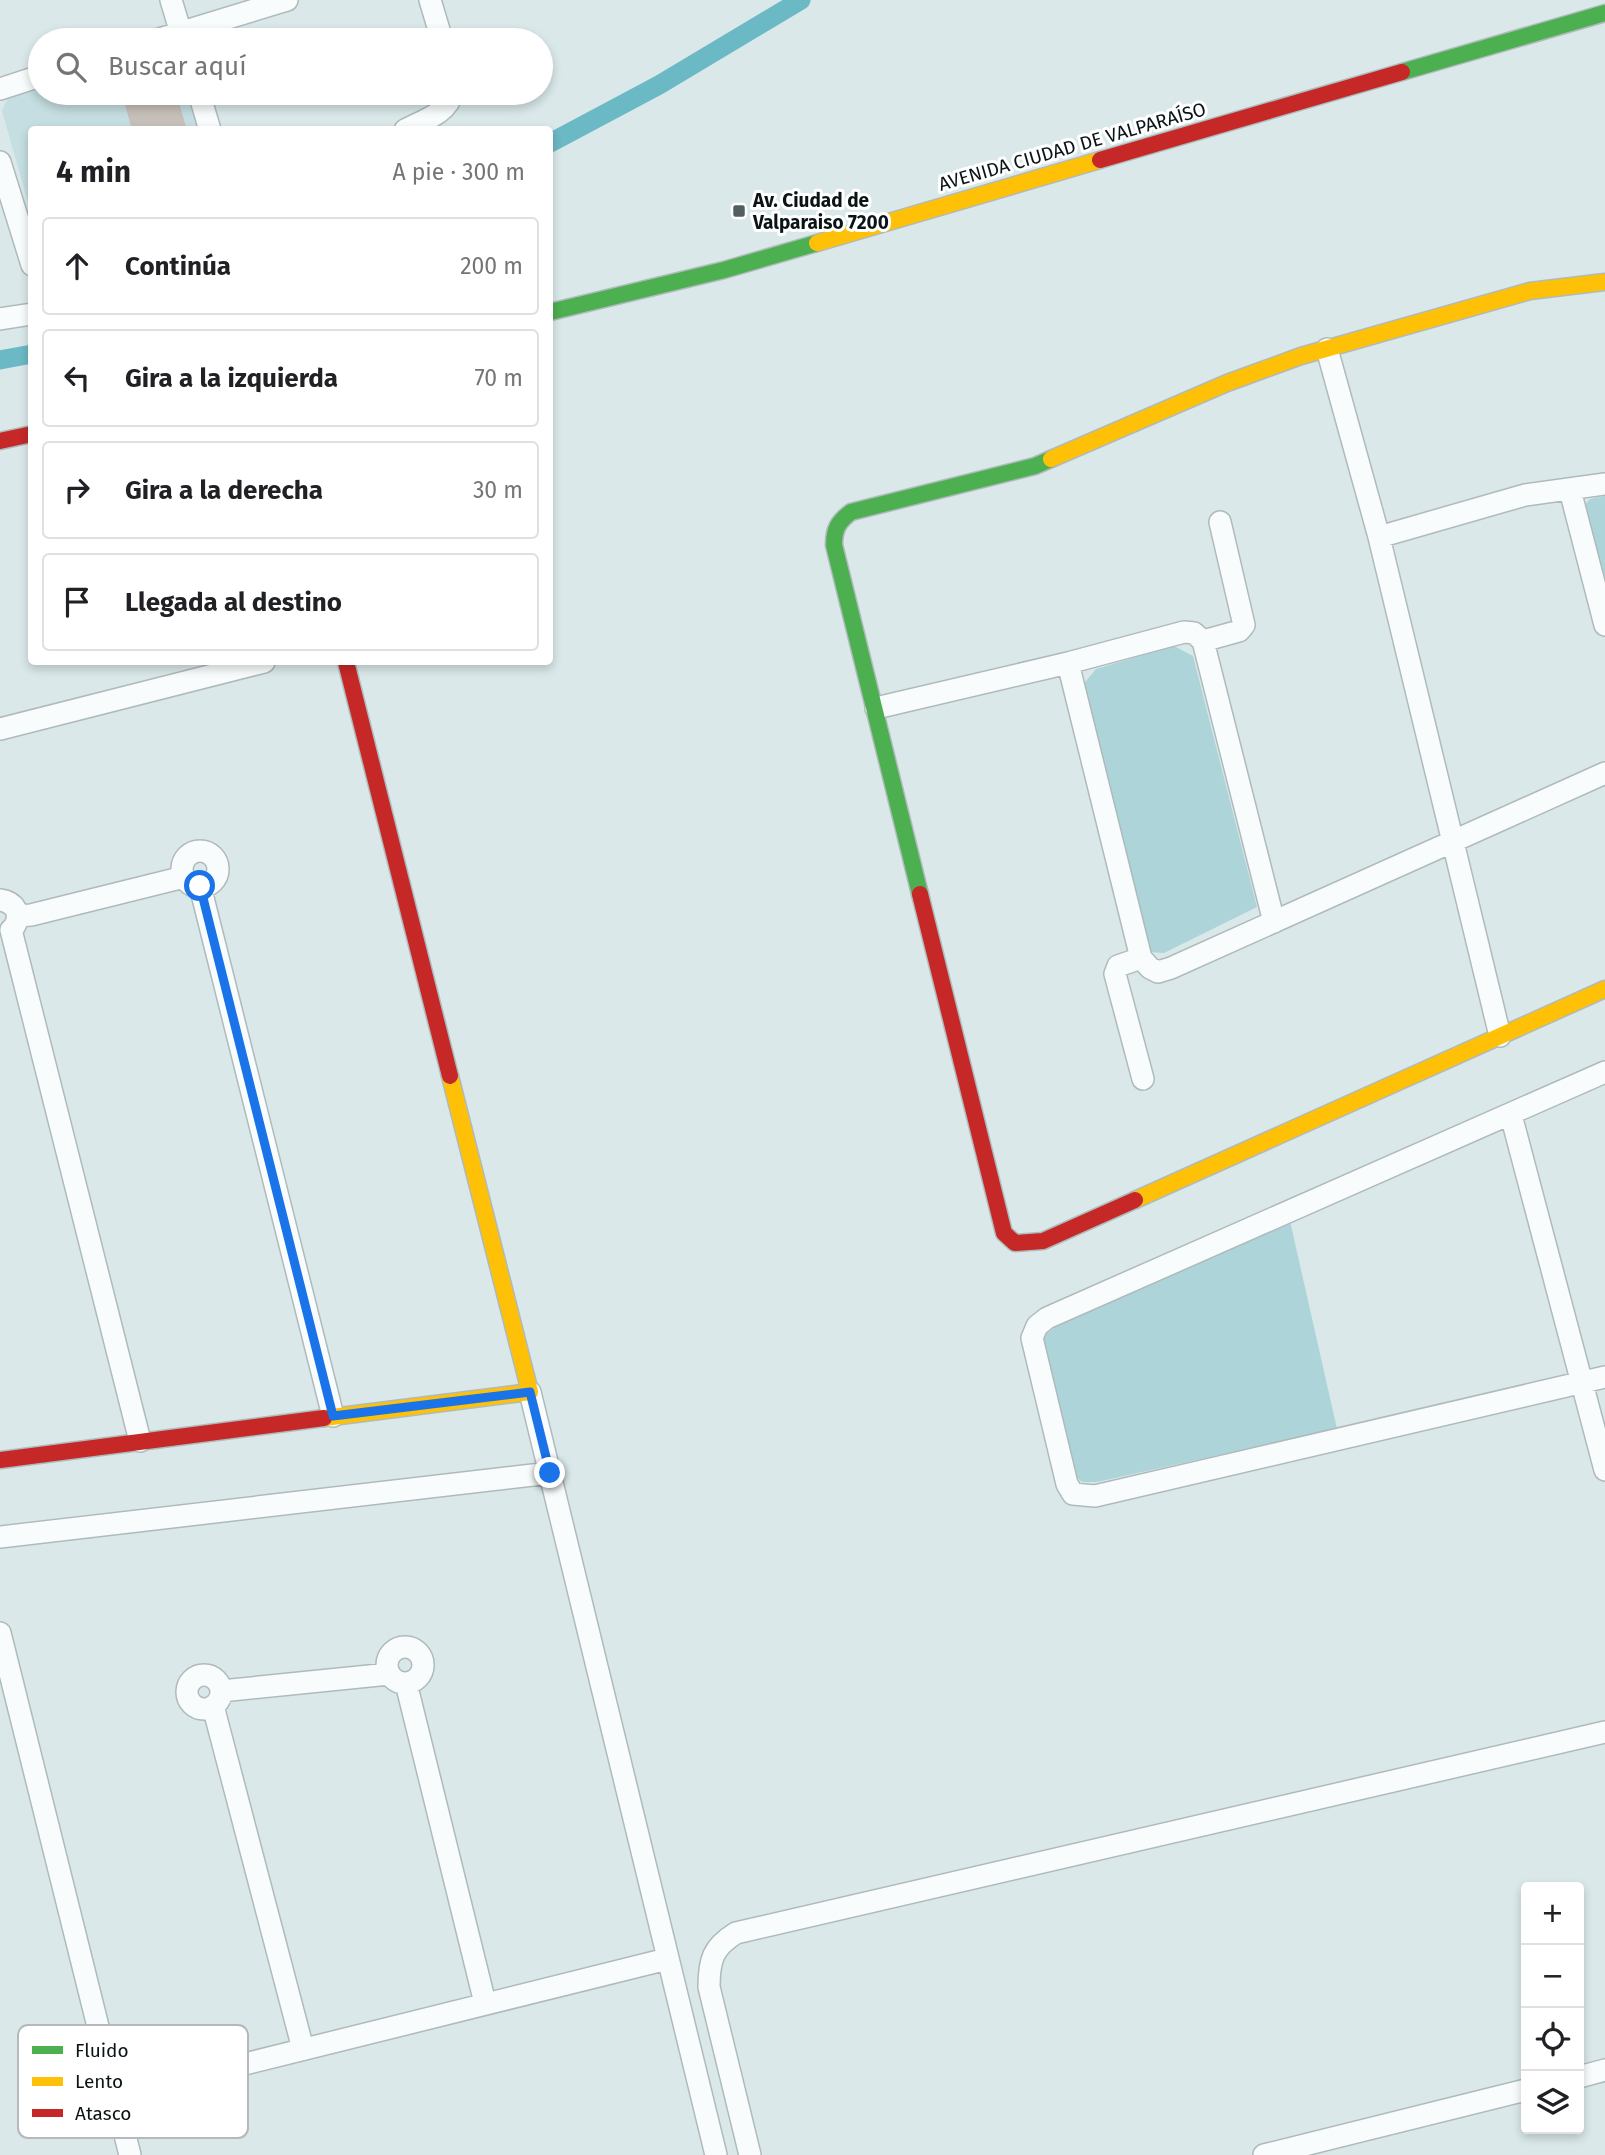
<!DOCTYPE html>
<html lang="es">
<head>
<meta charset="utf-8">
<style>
  body { margin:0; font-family:"Fira Sans",sans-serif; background:#f6f6f6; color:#202124 }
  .controls { position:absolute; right:21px; bottom:21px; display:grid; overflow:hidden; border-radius:7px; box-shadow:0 4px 10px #0003 }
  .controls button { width:63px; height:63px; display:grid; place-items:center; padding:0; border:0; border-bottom:2px solid #e0e0e0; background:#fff; color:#202124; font:35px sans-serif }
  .stop { position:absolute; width:21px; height:21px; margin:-16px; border:5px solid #1a73e8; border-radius:50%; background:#fff }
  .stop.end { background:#1a73e8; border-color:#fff; box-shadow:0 2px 7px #0008 }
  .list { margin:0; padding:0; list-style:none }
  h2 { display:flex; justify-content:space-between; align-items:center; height:91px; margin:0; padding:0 28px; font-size:30px }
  h2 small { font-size:23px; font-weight:400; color:#757577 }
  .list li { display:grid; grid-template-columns:46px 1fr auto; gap:21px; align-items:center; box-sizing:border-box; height:98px; margin:0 14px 14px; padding:0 14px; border:2px solid #e0e0e0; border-radius:7px }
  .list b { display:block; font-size:26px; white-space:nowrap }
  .list em { font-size:23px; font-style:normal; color:#757577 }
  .icon { flex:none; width:38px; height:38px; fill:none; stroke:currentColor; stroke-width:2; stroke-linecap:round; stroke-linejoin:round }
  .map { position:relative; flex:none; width:1605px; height:2155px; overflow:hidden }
  .search { position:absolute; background:#fff; box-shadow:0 4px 10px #0003; left:28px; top:28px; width:525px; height:77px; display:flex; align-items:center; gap:18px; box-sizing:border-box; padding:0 24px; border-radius:38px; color:#757577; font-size:26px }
  .panel { position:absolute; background:#fff; box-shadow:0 4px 10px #0003; left:28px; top:126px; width:525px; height:539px; border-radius:7px }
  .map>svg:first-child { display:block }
  .built { fill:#c5dee1 }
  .green { fill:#add4d9 }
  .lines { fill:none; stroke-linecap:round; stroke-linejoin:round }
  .canal { stroke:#6bb9c4; stroke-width:19 }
  .building { fill:#c7c0ba }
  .street-casing { stroke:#afbabb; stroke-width:24 }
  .fast-casing { stroke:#afbabb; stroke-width:19 }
  .slow-casing { stroke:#afbabb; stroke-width:19 }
  .jam-casing { stroke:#afbabb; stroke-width:19 }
  .street { stroke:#f9fcfc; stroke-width:21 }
  .fast { stroke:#4caf50; stroke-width:16 }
  .slow { stroke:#ffc107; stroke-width:16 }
  .jam { stroke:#c62828; stroke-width:16 }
  .route { stroke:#1a73e8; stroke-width:9 }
  .poi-dot { fill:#535e60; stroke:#fff; stroke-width:2.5 }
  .labels { text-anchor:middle; stroke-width:6; stroke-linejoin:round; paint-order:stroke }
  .street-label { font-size:19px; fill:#0a1315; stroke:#fff }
  .poi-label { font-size:19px; font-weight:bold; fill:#0a1315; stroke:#fff; text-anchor:start }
  .key { fill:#fff; stroke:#b6b8b9; stroke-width:2 }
  .key-label { font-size:19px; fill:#0a1315 }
</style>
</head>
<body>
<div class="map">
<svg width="1605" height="2155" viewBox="0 0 1605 2155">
  <rect width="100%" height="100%" fill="#dae8ea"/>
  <!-- built -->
  <path class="built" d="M40 89V93H188L199 129 32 130 31 213 2 111 8 98Z"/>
  <!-- green -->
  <path class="green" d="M1605 496V590L1583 506 1590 499Z
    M1174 646 1193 656 1257 907 1164 953 1148 952 1081 687 1096 669Z
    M1290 1221 1337 1429 1097 1482H1082L1074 1475 1043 1344 1045 1335 1055 1327Z"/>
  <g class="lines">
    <!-- canal -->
    <path class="canal" d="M550 143 659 85 801 0
      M0 360 32 354"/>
  </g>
  <!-- building -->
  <path class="building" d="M122 93H176L187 130H132Z"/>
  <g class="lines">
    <!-- street casing -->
    <g class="street-casing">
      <path id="street" d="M171 0 183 40
        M430 0 442 40
        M156 40 287 0
        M0 89 40 76
        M199 93 210 130
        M405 130C422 121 449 113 452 93
        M0 162 32 265
        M0 319 32 314
        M1327 349 1379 537 1500 1036
        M1570 490 1605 625
        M1379 537 1525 495 1605 484
        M1203 641 1239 631 1244 625 1220 522
        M1068 663 1141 958 1150 968 1158 972 1171 968 1605 773
        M876 708 1068 663 1184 632 1194 633 1203 641 1274 922
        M0 729 264 662
        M182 869a18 18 0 1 1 36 0a18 18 0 1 1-36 0Z
        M200 886 333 1416
        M0 900C15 902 22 914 14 927
        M18 916 31 915 184 877
        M11 930 140 1441
        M1141 958 1118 966 1115 974 1143 1079
        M1605 1072 1047 1318 1037 1326 1032 1338 1067 1484 1073 1494 1095 1496 1605 1377
        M1511 1115 1605 1470
        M530 1392 716 2155
        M0 1537 550 1473
        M0 1633 130 2155
        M387 1665a18 18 0 1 1 36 0a18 18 0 1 1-36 0Z
        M187 1692a17 17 0 1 1 34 0a17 17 0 1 1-34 0Z
        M406 1683 485 2003
        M221 1691 389 1674
        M213 1706 303 2049
        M1579 2077 1605 2070
        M72 2107 667 1959
        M750 2155 709 1987C709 1960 713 1947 736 1933L1605 1732
        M1264 2155 1526 2090"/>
    </g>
    <!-- fast casing -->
    <g class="fast-casing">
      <path id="fast" d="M1402 72 1605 13
        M550 312 724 270 817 243
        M920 894 834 545C834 529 838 522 851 512L1035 466 1051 459"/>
    </g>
    <!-- slow casing -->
    <g class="slow-casing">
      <path id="slow" d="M817 243 1100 160
        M1051 459 1227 383 1301 356 1530 291 1605 282
        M1135 1200 1605 989
        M324 1418 530 1392 450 1076"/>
    </g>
    <!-- jam casing -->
    <g class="jam-casing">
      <path id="jam" d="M1100 160 1402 72
        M0 441 32 434
        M346 662 450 1076
        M920 894 1004 1233 1015 1243 1043 1241 1135 1200
        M0 1460 324 1418"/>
    </g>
    <!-- street -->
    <use href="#street" class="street"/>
    <!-- fast -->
    <use href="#fast" class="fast"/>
    <!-- slow -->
    <use href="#slow" class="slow"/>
    <!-- jam -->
    <use href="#jam" class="jam"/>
  </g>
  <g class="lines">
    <!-- route -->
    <path class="route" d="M200 886 333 1416 530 1392 550 1473"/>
  </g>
  <!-- markers -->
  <rect class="poi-dot" x="732" y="204" width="14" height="14" rx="3.5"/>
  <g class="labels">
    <!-- street labels -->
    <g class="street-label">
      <text transform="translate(1072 146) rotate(-16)" y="7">AVENIDA CIUDAD DE VALPARAÍSO</text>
    </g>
    <!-- poi labels -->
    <g class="poi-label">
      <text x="753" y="207">Av. Ciudad de<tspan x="753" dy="22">Valparaiso 7200</tspan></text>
    </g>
  </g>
  <!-- legend -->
  <rect x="18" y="2025" width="230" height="113" rx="10" class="key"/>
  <rect x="32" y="2046" width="31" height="8" fill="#4caf50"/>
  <rect x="32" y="2077" width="31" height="9" fill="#ffc107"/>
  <rect x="32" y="2109" width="31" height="8" fill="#c62828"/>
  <g class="key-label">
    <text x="75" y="2057">Fluido</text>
    <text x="75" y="2088">Lento</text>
    <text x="75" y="2120">Atasco</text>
  </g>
</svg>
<div class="controls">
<button>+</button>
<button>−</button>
<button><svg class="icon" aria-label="locate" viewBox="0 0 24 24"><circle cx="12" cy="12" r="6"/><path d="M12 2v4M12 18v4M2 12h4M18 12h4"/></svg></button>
<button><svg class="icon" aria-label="layers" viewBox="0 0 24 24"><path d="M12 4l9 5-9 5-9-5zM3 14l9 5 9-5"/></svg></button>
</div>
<div class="stop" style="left:200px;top:886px"></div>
<div class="stop end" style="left:550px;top:1473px"></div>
<div class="search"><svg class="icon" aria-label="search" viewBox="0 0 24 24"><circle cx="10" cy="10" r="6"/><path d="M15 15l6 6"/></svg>Buscar aquí</div>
<section class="panel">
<h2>4 min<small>A pie · 300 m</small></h2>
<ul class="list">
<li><svg class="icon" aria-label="ahead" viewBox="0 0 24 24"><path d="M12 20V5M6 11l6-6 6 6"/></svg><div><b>Continúa</b></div><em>200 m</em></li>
<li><svg class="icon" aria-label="left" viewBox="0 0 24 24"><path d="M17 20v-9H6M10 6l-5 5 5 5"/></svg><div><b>Gira a la izquierda</b></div><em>70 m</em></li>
<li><svg class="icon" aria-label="right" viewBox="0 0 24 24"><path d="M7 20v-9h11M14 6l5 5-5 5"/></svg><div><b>Gira a la derecha</b></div><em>30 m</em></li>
<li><svg class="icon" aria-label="arrive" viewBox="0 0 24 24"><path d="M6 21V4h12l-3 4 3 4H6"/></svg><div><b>Llegada al destino</b></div></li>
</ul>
</section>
</div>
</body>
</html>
